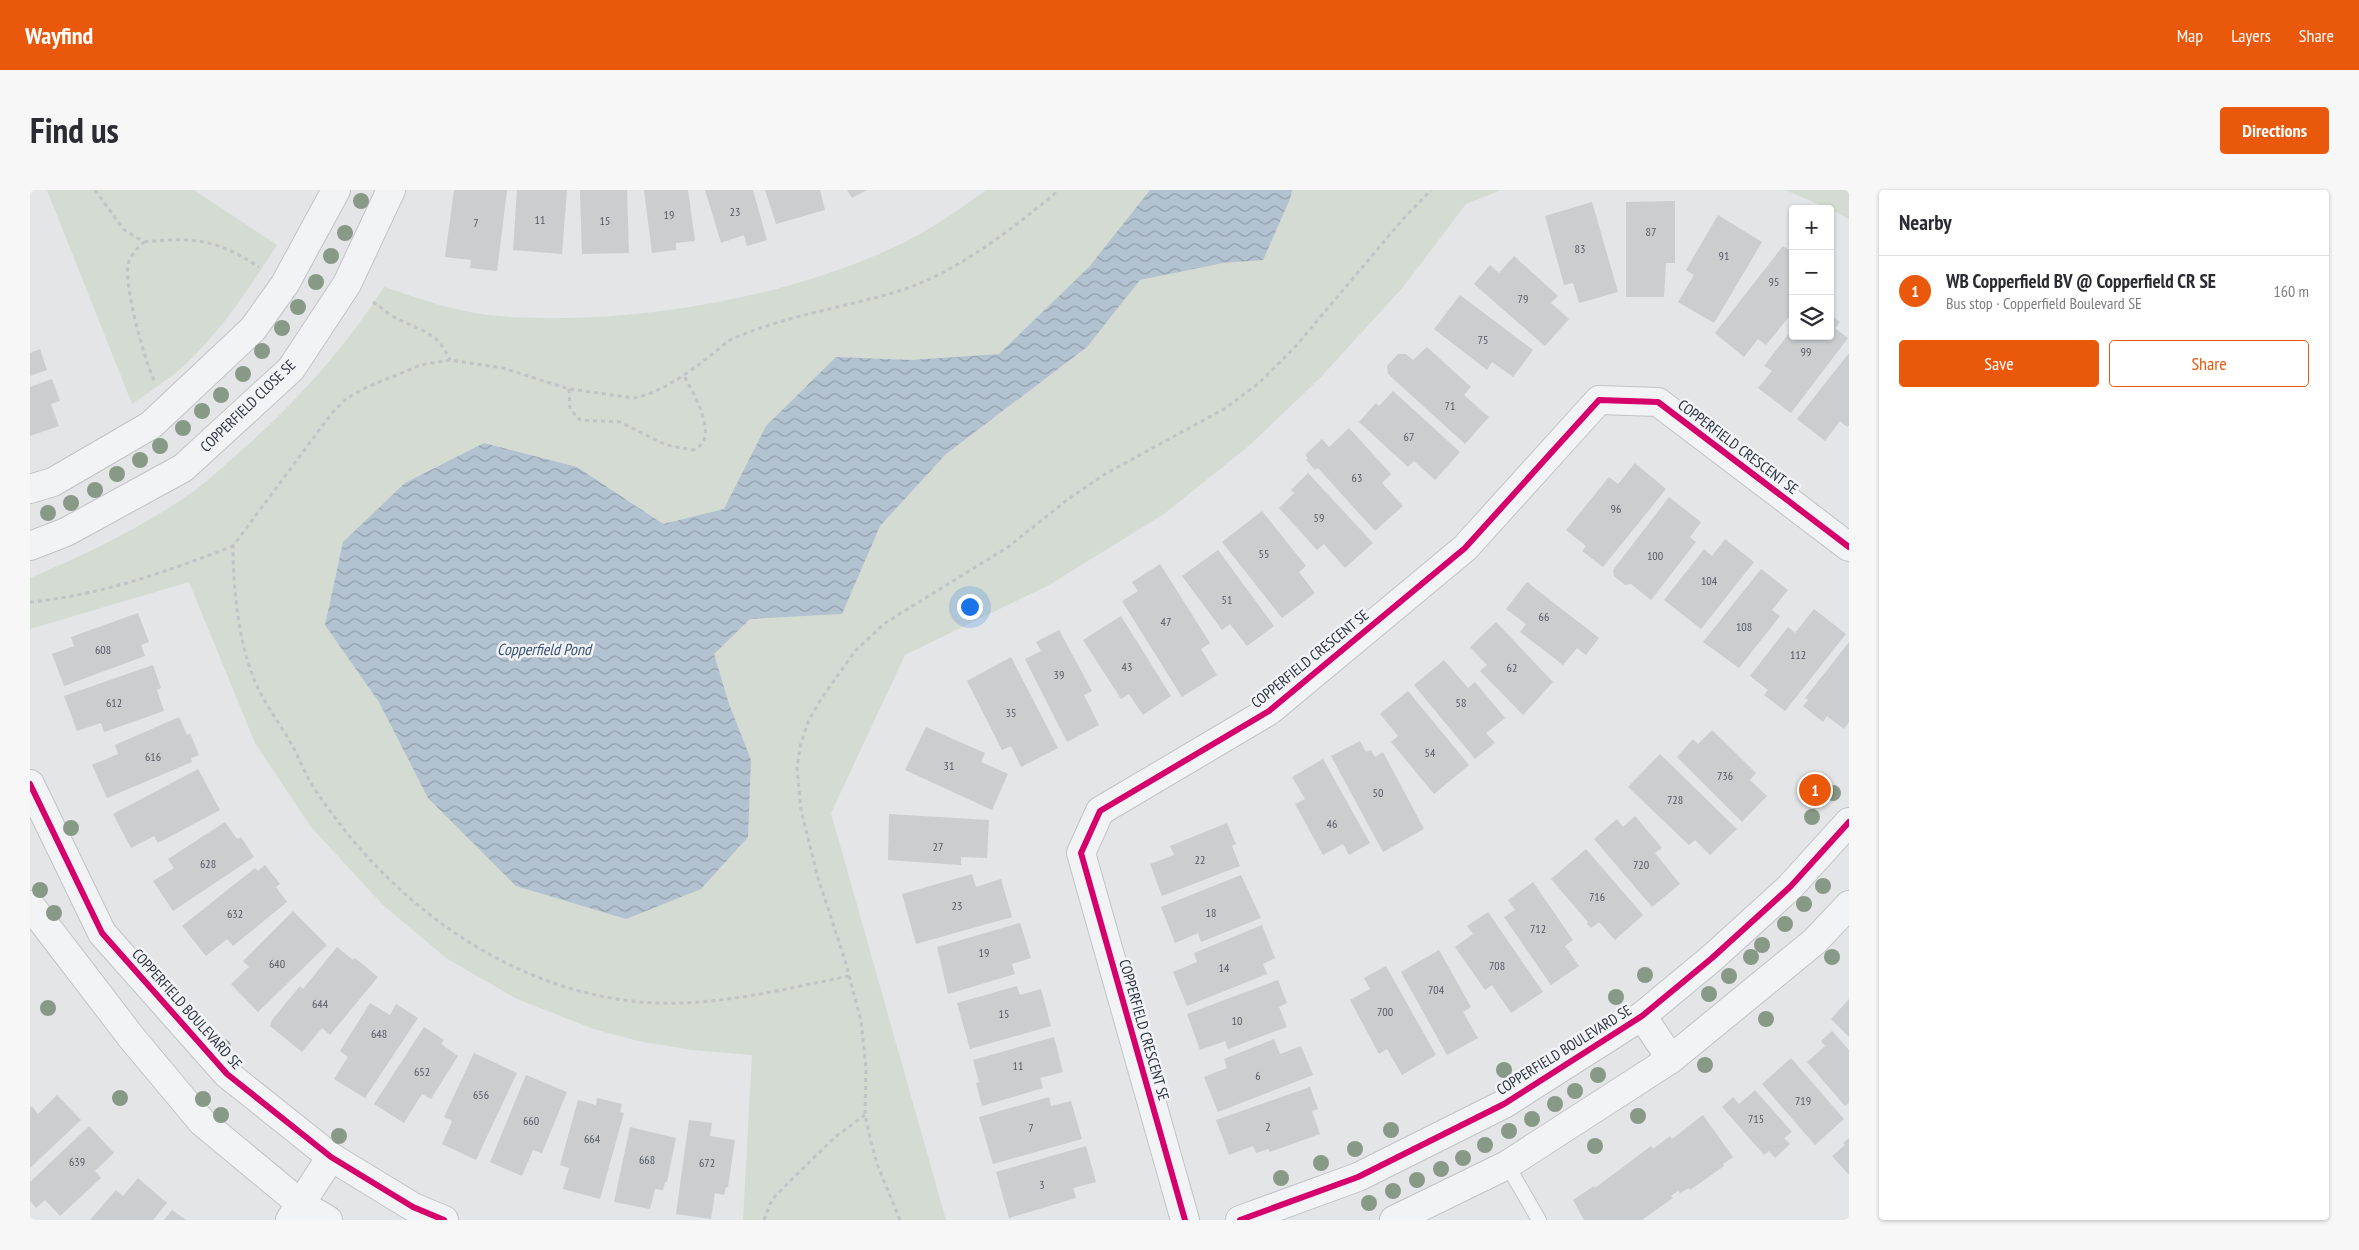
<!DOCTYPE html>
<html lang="en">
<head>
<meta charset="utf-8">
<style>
  body { margin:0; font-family:"PT Sans Narrow",sans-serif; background:#f7f7f7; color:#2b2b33 }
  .controls { position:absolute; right:15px; top:15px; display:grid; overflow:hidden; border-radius:5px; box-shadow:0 1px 4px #0004 }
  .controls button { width:45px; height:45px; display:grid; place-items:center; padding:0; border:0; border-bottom:1px solid #e1e1e2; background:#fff; color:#2b2b33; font:25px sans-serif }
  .you { position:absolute; left:939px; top:416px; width:18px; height:18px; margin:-12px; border:4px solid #fff; border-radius:50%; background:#1a73e8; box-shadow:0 0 0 8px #1a73e833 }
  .badge { display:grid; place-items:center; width:32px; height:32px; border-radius:50%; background:#ea580c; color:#fff; font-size:16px; font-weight:700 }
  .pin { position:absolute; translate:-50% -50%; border:2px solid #fff; box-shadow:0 1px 5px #0006 }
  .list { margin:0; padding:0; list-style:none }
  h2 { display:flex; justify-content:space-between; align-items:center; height:65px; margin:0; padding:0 20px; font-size:21px }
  h2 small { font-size:16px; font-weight:400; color:#7c7c81 }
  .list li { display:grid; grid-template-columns:32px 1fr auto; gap:15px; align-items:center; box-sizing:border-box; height:70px; padding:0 20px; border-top:1px solid #e1e1e2 }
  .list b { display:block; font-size:19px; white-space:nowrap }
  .list p { margin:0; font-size:16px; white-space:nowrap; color:#7c7c81 }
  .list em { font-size:16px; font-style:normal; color:#7c7c81 }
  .actions { display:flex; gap:10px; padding:15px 20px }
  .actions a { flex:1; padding:11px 0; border:1px solid #ea580c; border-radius:5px; text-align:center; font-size:18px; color:#ea580c }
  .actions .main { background:#ea580c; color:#fff }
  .icon { flex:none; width:28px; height:28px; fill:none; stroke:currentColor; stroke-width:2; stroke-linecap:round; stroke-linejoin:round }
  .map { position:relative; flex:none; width:1819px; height:1030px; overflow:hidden; border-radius:5px }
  header { display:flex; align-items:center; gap:30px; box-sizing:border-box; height:70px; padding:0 25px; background:#ea580c; color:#fff }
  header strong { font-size:24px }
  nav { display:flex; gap:28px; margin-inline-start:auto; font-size:18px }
  .intro { display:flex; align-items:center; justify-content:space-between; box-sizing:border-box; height:120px; padding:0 30px }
  h1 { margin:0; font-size:35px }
  .button { padding:12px 22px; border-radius:5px; background:#ea580c; color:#fff; font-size:18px; font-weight:700 }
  main { display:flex; gap:30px; padding:0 30px }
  aside { flex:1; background:#fff; border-radius:5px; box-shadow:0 1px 4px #0004 }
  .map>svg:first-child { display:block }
  .park { fill:#d4dbd3 }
  .water { fill:url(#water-waves) }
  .building { fill:#cbcdcf }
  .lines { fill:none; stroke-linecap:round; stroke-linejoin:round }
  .service-casing { stroke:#c1c3c5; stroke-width:16 }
  .minor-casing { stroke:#c1c3c5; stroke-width:30 }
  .tertiary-casing { stroke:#c1c3c5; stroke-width:30 }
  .path { stroke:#c1c3c6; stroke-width:3; stroke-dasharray:4 4; stroke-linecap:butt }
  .service { stroke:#f2f3f4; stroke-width:14 }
  .minor { stroke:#f2f3f4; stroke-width:28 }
  .tertiary { stroke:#f2f3f4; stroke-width:28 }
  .cycleway-casing { stroke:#f1f3f6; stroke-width:9 }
  .cycleway { stroke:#d6006c; stroke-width:6 }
  .tree { fill:#899987 }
  .labels { text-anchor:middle; stroke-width:5; stroke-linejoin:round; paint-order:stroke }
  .number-label { font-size:12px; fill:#545a64 }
  .street-label { font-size:15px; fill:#2b333f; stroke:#f1f3f6 }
  .water-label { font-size:16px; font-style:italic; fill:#385270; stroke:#f1f3f6 }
</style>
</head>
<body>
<header>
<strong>Wayfind</strong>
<nav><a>Map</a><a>Layers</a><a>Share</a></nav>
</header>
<div class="intro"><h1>Find us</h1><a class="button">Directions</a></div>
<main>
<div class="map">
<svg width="1819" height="1030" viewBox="0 0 1819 1030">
  <defs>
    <pattern id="water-waves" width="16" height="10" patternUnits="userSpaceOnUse" patternTransform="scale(1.25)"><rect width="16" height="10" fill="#b3c2d0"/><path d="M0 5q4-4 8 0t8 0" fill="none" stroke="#929eaa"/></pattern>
  </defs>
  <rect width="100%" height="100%" fill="#e3e5e7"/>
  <!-- park -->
  <path class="park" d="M17 0H164L247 55C219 99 184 152 143 185 130 195 116 204 102 214Z
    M956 0H1471L1436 14 1374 96 1291 187 1220 255 1134 324 1019 395 875 465 801 623 916 1030H713L722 865 662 860 608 851 564 839 487 809 416 768 353 715 281 637 225 553 159 392 0 439V388C57 364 113 337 164 301 178 291 191 278 204 267 262 217 313 161 354 97 391 109 429 123 468 126 591 136 747 111 860 59 894 44 926 22 956 0Z
    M1755 0H1819V29L1800 19Z"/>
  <!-- water -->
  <path class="water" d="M1120 0H1262L1260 9 1233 70 1193 73 1110 90 1057 157 916 264 850 336 812 424 720 429 684 464 699 514 721 570 718 647 671 699 596 729 486 696 398 608 349 512 295 435 313 352 375 293 454 253 547 277 633 334 694 319 736 236 806 167 881 170 969 164 1059 77Z"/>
  <!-- building -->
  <path class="building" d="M424 0H477L467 81 440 78 441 70 415 67Z
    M487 0H537L532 64 483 60Z
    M550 0H597L599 63 552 64Z
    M614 0H658L665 51 646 53V60L622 63Z
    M675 0H723L737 50 717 56 714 45 691 53Z
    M735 0H790L795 20 746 34Z
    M817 0H837L822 8Z
    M1645 11V73H1636L1634 107H1596V12Z
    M1562 12 1588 102 1549 113 1543 93 1534 95 1515 26Z
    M1688 25 1732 52 1684 133 1648 112 1664 85 1656 80Z
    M1753 56 1763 63V122L1736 155 1728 149 1714 167 1685 143Z
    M1484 66 1528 106 1521 113 1539 129 1515 156 1444 94 1460 75 1469 83Z
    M1430 105 1503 160 1483 187 1462 172 1457 180 1404 139Z
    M1800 124 1810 132 1805 138 1818 148 1761 223 1728 198 1742 181 1734 176 1763 138V146H1800Z
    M1397 157 1441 197 1434 205 1459 227 1435 254 1358 184 1357 176 1368 164H1376L1383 170Z
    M10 159 17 180 0 186V163Z
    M1819 163V235L1817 237 1810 231 1795 251 1767 229Z
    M22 189 30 211 21 214 29 236 0 246V197Z
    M1363 201 1430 262 1405 290 1384 271 1378 277 1329 232 1346 213 1349 216Z
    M1319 238 1361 284 1352 293 1373 316 1345 341 1288 278 1285 280 1276 270 1278 268 1275 265 1292 249 1299 257Z
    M1605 273 1636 299 1573 377 1552 361 1556 356 1536 340 1579 287 1588 294Z
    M1278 283 1343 353 1315 378 1294 354 1287 360 1249 318 1264 303 1261 300Z
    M1639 307 1671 332 1660 347 1666 352 1621 410 1601 394 1595 395 1584 386 1583 380Z
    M1232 321 1276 376 1269 382 1285 403 1252 428 1192 352Z
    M1695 349 1724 372 1671 439 1634 410 1674 359 1682 366Z
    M1188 360 1244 436 1217 456 1200 434 1192 440 1152 386Z
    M1130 374 1180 453 1171 459 1187 485 1152 507 1092 411 1108 401 1102 392Z
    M1731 379 1758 400 1742 420 1750 426 1709 478 1673 452Z
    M1497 392 1569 448 1556 465 1547 458 1533 475 1490 442 1496 434 1476 419Z
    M1784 419 1816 444 1755 521 1734 505 1738 500 1720 486 1758 437 1765 443Z
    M108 423 119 452 111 455 115 466 34 496 22 464 44 456 41 447Z
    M1091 426 1141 506 1113 525 1099 504 1091 509 1053 450Z
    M1466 432 1523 492 1493 525 1450 481 1457 475 1440 457Z
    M1029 440 1062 501 1054 505 1069 535 1037 552 995 469 1011 461 1006 452Z
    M1819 452V532L1814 539 1797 526 1793 532 1773 516 1778 510 1775 508Z
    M981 467 1028 558 991 577 981 556 972 560 937 491Z
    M1414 470 1438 498 1445 492 1475 528 1456 543 1465 553 1445 569 1384 495Z
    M123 475 131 498 127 500 134 521 74 542 71 533 47 541 34 506Z
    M1378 501 1439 575 1404 604 1361 552 1368 546 1350 524Z
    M149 527 157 545 160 543 169 565 161 568 162 572 77 608 62 575 88 564 85 555Z
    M896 537 955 563 951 572 978 584 962 620 875 580Z
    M1682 540 1726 583 1720 590 1737 606 1712 632 1647 567 1663 549 1668 554Z
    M1330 551 1336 562 1341 560 1345 567 1353 562 1394 639 1353 662 1301 566Z
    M1630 564 1707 639 1680 665 1665 650 1659 655 1598 597Z
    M1293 569 1340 653 1319 665 1313 654 1293 665 1265 614 1275 609 1262 587Z
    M168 579 190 620 128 653 124 646 101 658 83 624Z
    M859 624 959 630 957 668 931 667V675L858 670Z
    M1605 626 1632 658 1625 663 1650 694 1622 717 1564 649 1587 629 1593 637Z
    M195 632 207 649 211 647 224 667 143 721 123 691 144 678 138 669Z
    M1197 633 1206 654 1202 656 1210 676 1132 706 1120 674 1144 665 1140 656Z
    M1556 659 1613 725 1585 750 1569 732 1561 738 1557 734 1558 732 1521 689Z
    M235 675 250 694 246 697 257 712 203 756 197 749 176 766 152 736 225 678 228 681Z
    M942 684 946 697 971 689 982 727 886 754 872 704Z
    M1211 685 1231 728 1171 752 1168 743 1145 753 1131 717Z
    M1503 692 1543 750 1535 756 1549 776 1521 795 1474 727 1485 720 1478 710Z
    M263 721 297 755 228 822 201 794 219 777 213 771Z
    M1458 722 1513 802 1481 823 1462 795 1455 800 1425 757 1443 744 1437 736Z
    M990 733 1001 768 982 774 985 784 918 804 907 757Z
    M1232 735 1245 768 1233 774 1237 784 1157 816 1143 782 1167 772 1164 763Z
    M307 757 323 770 325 768 348 787 300 845 292 838 272 862 240 836 242 830 270 796 273 799Z
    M1409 760 1441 817 1433 822 1448 848 1417 865 1371 782Z
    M1356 776 1406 865 1372 885 1357 859 1349 864 1320 810 1340 799 1334 788Z
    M1248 790 1257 813 1249 817 1257 837 1198 859 1195 851 1170 860 1157 824Z
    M987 796 990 805 1011 799 1021 836 940 859 927 813Z
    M1819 809V847L1801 829Z
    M340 813 360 825 366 814 388 828 335 908 304 889 318 867 310 861Z
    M394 837 414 850 411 854 428 866 401 909 392 904 374 933 344 914Z
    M1802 841 1819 860V913L1815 916 1777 872 1795 856 1791 851Z
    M1024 847 1033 882 1010 888 1013 898 952 916 946 893 949 892 943 870Z
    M1244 849 1250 864 1271 856 1283 885 1188 922 1174 887 1197 878 1194 869Z
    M444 863 487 883 446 970 412 954 422 931 414 927Z
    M1761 868 1814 929 1785 955 1732 894Z
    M496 885 537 902 512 963 503 960 492 986 460 972Z
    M1280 897 1288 919 1282 921 1290 944 1240 962 1238 959 1226 963 1223 956 1199 965 1186 930Z
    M1725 900 1762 942 1754 948 1760 954 1745 968 1739 961 1734 965 1692 917 1703 907 1709 914Z
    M27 905 51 930 0 978V918L2 916 8 924Z
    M1019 907 1021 916 1041 911 1052 949 963 974 949 927Z
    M567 908 592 914 590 922 594 923 570 1009 533 999 539 978 530 975 548 910 566 915Z
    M1673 925 1703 967 1693 974 1694 976 1660 1000 1659 998 1650 1003 1648 1001 1641 1006 1643 1008 1612 1030H1554L1543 1010 1564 996 1565 998 1621 956 1623 959 1640 946 1642 949Z
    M659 930 682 933 680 946 705 950 698 997H696L694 1005 685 1003 681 1029 646 1024Z
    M59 936 84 963 65 981 71 988 30 1026 15 1010 6 1018 0 1011V992Z
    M600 937 646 948 637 992H635L633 1000 625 999 620 1019 584 1012Z
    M1819 948V985L1802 966 1815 955 1813 953Z
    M1056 956 1066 992 1043 998 1046 1008 979 1028 966 982Z
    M108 988 137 1013 123 1030H60L86 1000 93 1006Z
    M142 1020 156 1030H134Z"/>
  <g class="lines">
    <!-- service casing -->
    <g class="service-casing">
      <path id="service" d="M1477 975 1509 1030"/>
    </g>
    <!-- minor casing -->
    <g class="minor-casing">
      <path id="minor" d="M0 299 23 292 121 235 223 139 255 94 306 0
        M0 356 36 342 153 278 261 179 317 94 361 0
        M260 1030 301 967
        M1155 1030 1051 663 1070 621 1239 521 1435 358 1569 210 1628 212 1819 357"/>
    </g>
    <!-- tertiary casing -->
    <g class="tertiary-casing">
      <path id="tertiary" d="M0 594 72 743 197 884 301 967 383 1017 414 1030
        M0 715 101 847 172 932 271 1014 298 1030
        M1612 826 1641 869
        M1210 1030 1328 987 1474 914 1612 826 1682 768 1760 697 1819 632
        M1364 1030 1477 975 1641 869 1785 751 1819 715"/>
    </g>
    <!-- path -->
    <path class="path" d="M65 0 93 39 114 52C108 57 100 66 98 74 94 96 114 169 124 190
      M114 52C164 47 186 49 229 77
      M343 112C352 118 360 126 370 130 394 142 408 143 420 170
      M539 199 540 219 550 230 590 232 636 255 663 260C692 249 662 201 653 184
      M0 412C67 406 140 381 203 356
      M819 786C749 800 673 820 601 811 470 795 358 709 286 601 276 587 270 570 262 555 252 537 239 520 230 502 209 462 203 400 203 356L302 223 317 208 335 198 391 175 420 170 473 178 539 199 604 208C634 203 675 171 698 151L709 146C760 125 816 117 869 101 926 83 984 38 1029 0
      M734 1030 740 1014 746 1005 805 947 835 925
      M870 1030 847 974 841 952 835 925 836 878 831 831 815 770 788 688 771 620 767 578 771 553 778 532 791 509 825 461 855 433 978 357 1037 310 1075 284 1194 219 1229 193 1265 157 1373 29 1401 0"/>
    <!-- service -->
    <use href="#service" class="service"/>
    <!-- minor -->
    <use href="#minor" class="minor"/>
    <!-- tertiary -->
    <use href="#tertiary" class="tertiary"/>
    <!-- cycleway casing -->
    <g class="cycleway-casing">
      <path id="cycleway" d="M0 594 72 743 197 884 301 967 383 1017 414 1030
        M1155 1030 1051 663 1070 621 1239 521 1435 358 1569 210 1628 212 1819 357
        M1210 1030 1328 987 1474 914 1612 826 1682 768 1760 697 1819 632"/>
    </g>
    <!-- cycleway -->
    <use href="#cycleway" class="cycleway"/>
  </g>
  <!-- trees -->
  <g class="tree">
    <circle cx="331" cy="11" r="8"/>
    <circle cx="315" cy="43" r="8"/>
    <circle cx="301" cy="66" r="8"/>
    <circle cx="286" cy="92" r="8"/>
    <circle cx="268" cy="117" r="8"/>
    <circle cx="252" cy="138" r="8"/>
    <circle cx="232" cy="161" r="8"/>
    <circle cx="213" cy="184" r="8"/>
    <circle cx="191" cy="205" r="8"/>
    <circle cx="172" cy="221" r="8"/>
    <circle cx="153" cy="238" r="8"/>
    <circle cx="130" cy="256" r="8"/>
    <circle cx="110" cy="270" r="8"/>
    <circle cx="87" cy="284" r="8"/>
    <circle cx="65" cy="300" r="8"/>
    <circle cx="41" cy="313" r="8"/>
    <circle cx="18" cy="323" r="8"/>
    <circle cx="1803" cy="603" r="8"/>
    <circle cx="1782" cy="627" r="8"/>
    <circle cx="41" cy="638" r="8"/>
    <circle cx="1793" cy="696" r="8"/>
    <circle cx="10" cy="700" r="8"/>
    <circle cx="1774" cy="714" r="8"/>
    <circle cx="24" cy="723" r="8"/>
    <circle cx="1755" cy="734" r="8"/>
    <circle cx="1732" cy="755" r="8"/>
    <circle cx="1721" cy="767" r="8"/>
    <circle cx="1802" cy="767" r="8"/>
    <circle cx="1615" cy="785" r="8"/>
    <circle cx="1699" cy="786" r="8"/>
    <circle cx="1679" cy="804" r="8"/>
    <circle cx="1586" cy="807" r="8"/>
    <circle cx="18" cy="818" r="8"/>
    <circle cx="1736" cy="829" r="8"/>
    <circle cx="193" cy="857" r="8"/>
    <circle cx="1675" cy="875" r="8"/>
    <circle cx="1474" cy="880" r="8"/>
    <circle cx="1568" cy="885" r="8"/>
    <circle cx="1545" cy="901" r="8"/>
    <circle cx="90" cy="908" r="8"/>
    <circle cx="173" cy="909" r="8"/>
    <circle cx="1525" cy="914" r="8"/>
    <circle cx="191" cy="925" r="8"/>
    <circle cx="1608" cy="926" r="8"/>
    <circle cx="1502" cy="929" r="8"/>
    <circle cx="1361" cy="940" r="8"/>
    <circle cx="1479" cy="941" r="8"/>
    <circle cx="309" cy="946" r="8"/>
    <circle cx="1455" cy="955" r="8"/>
    <circle cx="1565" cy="956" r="8"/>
    <circle cx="1325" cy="959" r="8"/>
    <circle cx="1433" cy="968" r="8"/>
    <circle cx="1291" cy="973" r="8"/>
    <circle cx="1411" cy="979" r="8"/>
    <circle cx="1251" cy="988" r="8"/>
    <circle cx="1387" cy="990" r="8"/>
    <circle cx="1363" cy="1001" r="8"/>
    <circle cx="1339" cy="1013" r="8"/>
  </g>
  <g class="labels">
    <!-- number labels -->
    <g class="number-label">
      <text x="705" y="26">23</text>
      <text x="639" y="29">19</text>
      <text x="510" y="34">11</text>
      <text x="575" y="35">15</text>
      <text x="446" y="37">7</text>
      <text x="1621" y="46">87</text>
      <text x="1550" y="63">83</text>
      <text x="1694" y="70">91</text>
      <text x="1744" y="96">95</text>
      <text x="1493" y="113">79</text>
      <text x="1453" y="154">75</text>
      <text x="1776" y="166">99</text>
      <text x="1420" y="220">71</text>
      <text x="1379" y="251">67</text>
      <text x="1327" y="292">63</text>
      <text x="1586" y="323">96</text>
      <text x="1289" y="332">59</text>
      <text x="1234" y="368">55</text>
      <text x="1625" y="370">100</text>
      <text x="1679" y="395">104</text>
      <text x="1197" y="414">51</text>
      <text x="1514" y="431">66</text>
      <text x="1136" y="436">47</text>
      <text x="1714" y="441">108</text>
      <text x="73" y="464">608</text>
      <text x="1768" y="469">112</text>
      <text x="1097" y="481">43</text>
      <text x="1482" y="482">62</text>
      <text x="1029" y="489">39</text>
      <text x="84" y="517">612</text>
      <text x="1431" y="517">58</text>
      <text x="981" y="527">35</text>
      <text x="1400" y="567">54</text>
      <text x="123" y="571">616</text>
      <text x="919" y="580">31</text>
      <text x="1695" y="590">736</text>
      <text x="1348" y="607">50</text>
      <text x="1645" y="614">728</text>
      <text x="1302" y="638">46</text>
      <text x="908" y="661">27</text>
      <text x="1170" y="674">22</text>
      <text x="178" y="678">628</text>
      <text x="1611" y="679">720</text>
      <text x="1567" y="711">716</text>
      <text x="927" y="720">23</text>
      <text x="1181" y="727">18</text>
      <text x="205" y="728">632</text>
      <text x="1508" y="743">712</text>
      <text x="954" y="767">19</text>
      <text x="247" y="778">640</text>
      <text x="1467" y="780">708</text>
      <text x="1194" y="782">14</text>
      <text x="1406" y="804">704</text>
      <text x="290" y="818">644</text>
      <text x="1355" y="826">700</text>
      <text x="974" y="828">15</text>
      <text x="1207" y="835">10</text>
      <text x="349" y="848">648</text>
      <text x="988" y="880">11</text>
      <text x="392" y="886">652</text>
      <text x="1228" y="890">6</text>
      <text x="451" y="909">656</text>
      <text x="1773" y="915">719</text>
      <text x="1726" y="933">715</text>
      <text x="501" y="935">660</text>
      <text x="1238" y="941">2</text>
      <text x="1001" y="942">7</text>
      <text x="562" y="953">664</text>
      <text x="617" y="974">668</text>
      <text x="47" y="976">639</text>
      <text x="677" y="977">672</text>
      <text x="1012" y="999">3</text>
    </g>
    <!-- street labels -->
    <g class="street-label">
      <text transform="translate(218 216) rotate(-44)" y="5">COPPERFIELD CLOSE SE</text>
      <text transform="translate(1708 257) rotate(37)" y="5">COPPERFIELD CRESCENT SE</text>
      <text transform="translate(1280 469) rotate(-39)" y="5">COPPERFIELD CRESCENT SE</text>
      <text transform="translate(157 819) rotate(48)" y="5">COPPERFIELD BOULEVARD SE</text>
      <text transform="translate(1114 840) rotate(74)" y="5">COPPERFIELD CRESCENT SE</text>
      <text transform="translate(1534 860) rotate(-32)" y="5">COPPERFIELD BOULEVARD SE</text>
    </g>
    <!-- water labels -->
    <g class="water-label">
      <text x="514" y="465">Copperfield Pond</text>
    </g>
  </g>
</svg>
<div class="controls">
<button>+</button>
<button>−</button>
<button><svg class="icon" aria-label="layers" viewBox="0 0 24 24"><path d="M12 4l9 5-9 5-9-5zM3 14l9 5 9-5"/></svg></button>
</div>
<div class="you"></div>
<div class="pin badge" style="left:1785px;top:600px">1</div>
</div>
<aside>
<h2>Nearby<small></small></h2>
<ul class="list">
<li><span class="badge">1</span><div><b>WB Copperfield BV @ Copperfield CR SE</b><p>Bus stop · Copperfield Boulevard SE</p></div><em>160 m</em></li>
</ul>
<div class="actions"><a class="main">Save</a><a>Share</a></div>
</aside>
</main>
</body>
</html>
